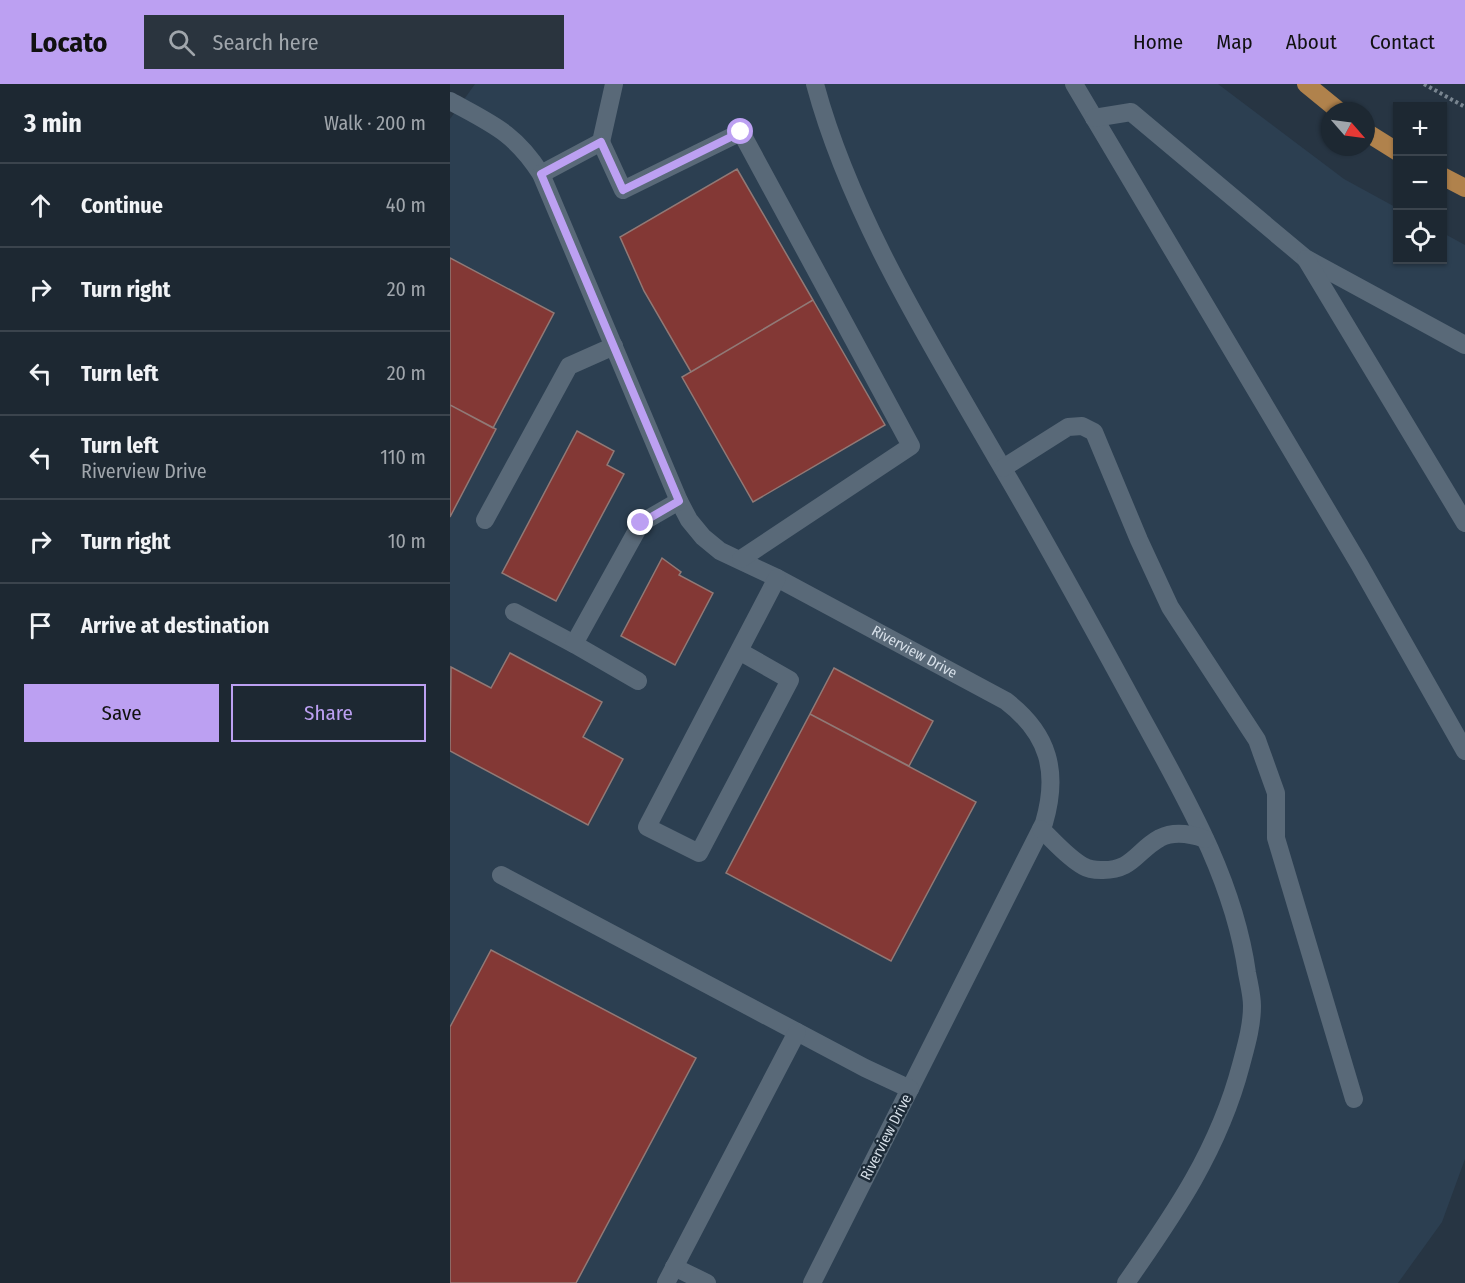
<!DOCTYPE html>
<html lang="en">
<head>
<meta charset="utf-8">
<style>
  body { margin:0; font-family:"Fira Sans Condensed",sans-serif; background:#2a343e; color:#f1f3f6 }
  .controls { position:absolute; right:18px; top:18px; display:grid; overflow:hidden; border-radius:0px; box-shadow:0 2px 4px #0004 }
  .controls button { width:54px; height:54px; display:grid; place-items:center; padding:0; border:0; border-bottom:2px solid #3b444d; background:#1d2832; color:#f1f3f6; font:30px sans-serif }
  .compass { position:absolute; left:871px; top:18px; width:54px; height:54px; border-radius:50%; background:#1d2832; box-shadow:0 2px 4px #0004; rotate:118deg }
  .stop { position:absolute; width:18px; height:18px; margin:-14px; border:4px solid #bca0f2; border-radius:50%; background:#fff }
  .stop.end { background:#bca0f2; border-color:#fff; box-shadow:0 2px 6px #0008 }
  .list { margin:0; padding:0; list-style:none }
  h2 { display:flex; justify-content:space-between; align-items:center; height:78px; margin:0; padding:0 24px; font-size:26px }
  h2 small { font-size:20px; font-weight:400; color:#a0a6ac }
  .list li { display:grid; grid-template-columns:39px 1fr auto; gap:18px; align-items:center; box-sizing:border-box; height:84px; padding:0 24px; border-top:2px solid #3b444d }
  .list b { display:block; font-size:22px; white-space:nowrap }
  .list p { margin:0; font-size:20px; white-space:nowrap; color:#a0a6ac }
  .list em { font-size:20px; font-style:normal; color:#a0a6ac }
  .actions { display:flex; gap:12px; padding:18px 24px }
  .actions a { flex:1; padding:14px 0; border:2px solid #bca0f2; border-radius:0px; text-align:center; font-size:21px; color:#bca0f2 }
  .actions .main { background:#bca0f2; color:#111 }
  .icon { flex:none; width:33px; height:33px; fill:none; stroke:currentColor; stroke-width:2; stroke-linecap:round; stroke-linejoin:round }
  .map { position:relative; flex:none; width:1015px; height:1199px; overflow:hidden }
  header { display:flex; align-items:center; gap:36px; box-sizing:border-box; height:84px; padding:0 30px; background:#bca0f2; color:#111 }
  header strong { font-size:28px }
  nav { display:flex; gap:33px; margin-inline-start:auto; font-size:21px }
  .search { width:420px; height:54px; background:#2a343e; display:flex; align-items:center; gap:15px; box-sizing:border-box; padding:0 21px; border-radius:0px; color:#a0a6ac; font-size:22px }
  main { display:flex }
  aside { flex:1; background:#1d2832 }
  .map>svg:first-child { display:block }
  .built { fill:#2c3f51 }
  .building { fill:#833835; stroke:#917976; stroke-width:1.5 }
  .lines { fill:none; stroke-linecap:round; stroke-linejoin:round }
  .path { stroke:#798590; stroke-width:4; stroke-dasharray:3 3; stroke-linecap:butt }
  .minor { stroke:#596978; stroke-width:18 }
  .major { stroke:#b0824c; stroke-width:18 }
  .route { stroke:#bca0f2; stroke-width:8 }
  .labels { text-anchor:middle; stroke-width:5; stroke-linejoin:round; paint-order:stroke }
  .street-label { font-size:15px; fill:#d6dfe8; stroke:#1d2b38 }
</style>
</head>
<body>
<header>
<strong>Locato</strong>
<div class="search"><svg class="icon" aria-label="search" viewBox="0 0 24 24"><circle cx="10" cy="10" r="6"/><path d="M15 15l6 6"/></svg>Search here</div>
<nav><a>Home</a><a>Map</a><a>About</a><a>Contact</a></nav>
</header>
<main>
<aside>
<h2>3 min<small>Walk · 200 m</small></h2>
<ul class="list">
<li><svg class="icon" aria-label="ahead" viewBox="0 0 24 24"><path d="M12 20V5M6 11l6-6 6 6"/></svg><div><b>Continue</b></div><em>40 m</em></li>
<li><svg class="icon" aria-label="right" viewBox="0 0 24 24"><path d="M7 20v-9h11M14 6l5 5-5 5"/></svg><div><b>Turn right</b></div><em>20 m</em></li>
<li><svg class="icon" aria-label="left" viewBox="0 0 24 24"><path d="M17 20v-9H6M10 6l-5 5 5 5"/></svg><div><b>Turn left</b></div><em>20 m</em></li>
<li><svg class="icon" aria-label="left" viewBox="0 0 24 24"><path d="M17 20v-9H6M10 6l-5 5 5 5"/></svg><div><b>Turn left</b><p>Riverview Drive</p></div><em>110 m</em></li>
<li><svg class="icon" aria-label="right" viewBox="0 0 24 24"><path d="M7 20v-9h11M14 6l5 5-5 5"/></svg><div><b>Turn right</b></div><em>10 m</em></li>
<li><svg class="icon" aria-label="arrive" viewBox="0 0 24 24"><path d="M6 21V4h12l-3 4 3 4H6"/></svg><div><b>Arrive at destination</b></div></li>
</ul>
<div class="actions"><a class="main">Save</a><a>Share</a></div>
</aside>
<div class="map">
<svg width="1015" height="1199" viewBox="0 0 1015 1199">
  <rect width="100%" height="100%" fill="#273543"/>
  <!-- built -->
  <path class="built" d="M25 0H768L894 95 947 124 948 176H992L993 149 1015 161V1075L992 1138 948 1199H0V35Z"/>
  <!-- building -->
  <path class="building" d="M287 85 363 216 241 288 194 207 170 153Z
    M0 174 104 229 43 344 0 321Z
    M363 216 435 341 303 418 232 293Z
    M0 321 46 345 0 433Z
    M127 347 164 367 157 381 174 390 106 517 52 489Z
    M212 474 231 488 229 491 263 509 225 581 171 552Z
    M60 569 152 618 133 653 173 675 138 741 0 667 1 583 41 604Z
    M384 584 483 637 459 682 360 630Z
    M360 630 526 718 441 877 276 789Z
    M41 866 246 974 126 1199H0V943Z"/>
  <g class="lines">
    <!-- path -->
    <path class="path" d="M974 0 1015 23"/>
    <!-- minor -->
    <g class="minor">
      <path d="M365 0C400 130 479 257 546 373 597 459 645 548 693 636 737 716 784 797 797 889 799 900 802 911 802 922 802 942 796 962 791 981 769 1065 725 1129 676 1199"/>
      <path d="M624 0 909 480 1015 667"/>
      <path id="s1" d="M0 17C42 40 65 49 91 90L229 417 239 436 253 453 270 467 327 494 556 617C599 650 609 688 594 739L362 1199"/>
      <path d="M644 34 681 28 855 174 1015 261"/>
      <path d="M151 58 173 106 291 48 461 362 291 475"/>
      <path d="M91 90 151 58 164 0"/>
      <path d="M856 175 1015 439"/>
      <path d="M553 384 618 343 632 342 644 348 689 456 720 523 807 656 826 709V754L904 1015"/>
      <path d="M35 436 119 282 164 262"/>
      <path d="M64 528 124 560"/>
      <path d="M289 567 340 596 249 769 197 743 327 494"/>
      <path d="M188 597 124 560 191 439 229 417"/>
      <path d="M591 745C604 757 617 773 633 782 638 785 645 786 651 786 683 787 686 767 710 754 724 747 741 750 755 755"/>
      <path d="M51 791 415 984 460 1005"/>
      <path d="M224 1183 257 1199"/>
      <path d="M216 1199 347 948"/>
    </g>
    <!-- major -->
    <path class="major" d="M856 0 889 27
      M916 48 948 68
      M992 92 1015 104"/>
  </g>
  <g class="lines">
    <!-- route -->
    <path class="route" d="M191 439 229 417 91 90 151 58 173 106 291 48"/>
  </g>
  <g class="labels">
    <!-- street labels -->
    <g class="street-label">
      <text dy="5" stroke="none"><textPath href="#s1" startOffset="758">Riverview Drive</textPath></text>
      <text transform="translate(436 1053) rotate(-63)" y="5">Riverview Drive</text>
    </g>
  </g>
</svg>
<div class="controls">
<button>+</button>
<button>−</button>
<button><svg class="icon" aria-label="locate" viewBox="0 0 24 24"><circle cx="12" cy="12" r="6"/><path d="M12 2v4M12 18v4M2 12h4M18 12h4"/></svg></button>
</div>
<svg class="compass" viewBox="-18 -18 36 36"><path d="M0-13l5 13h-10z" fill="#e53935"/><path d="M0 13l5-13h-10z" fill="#a0a6ac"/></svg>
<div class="stop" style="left:291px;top:48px"></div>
<div class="stop end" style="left:191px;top:439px"></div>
</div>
</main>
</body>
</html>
